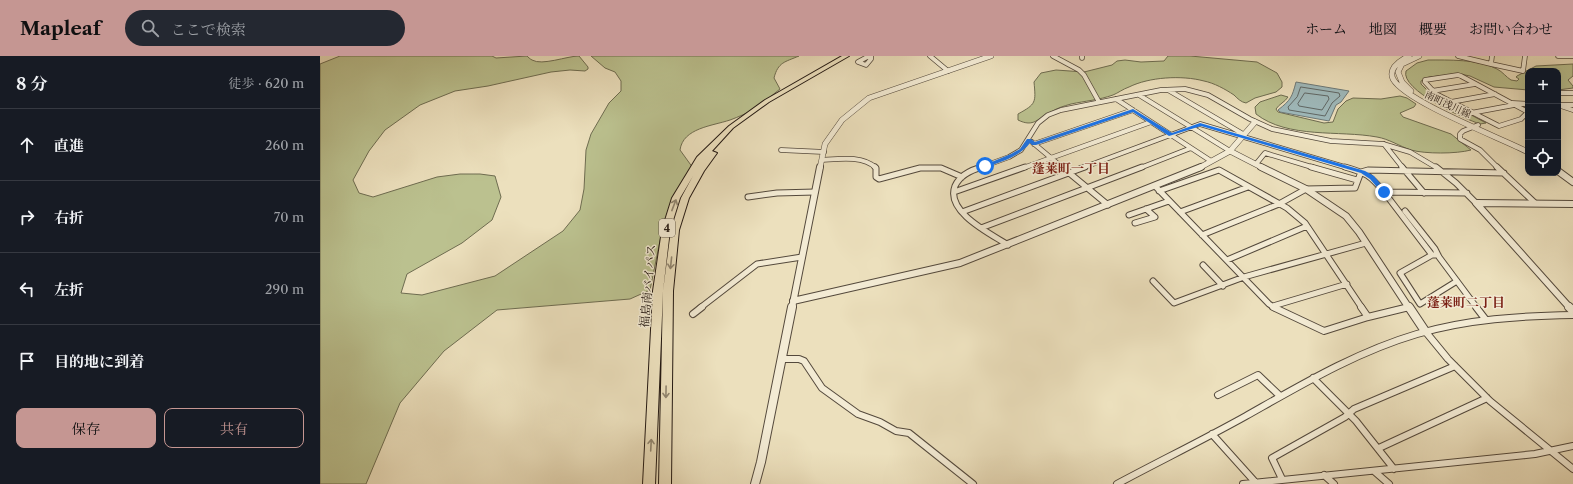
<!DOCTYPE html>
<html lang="ja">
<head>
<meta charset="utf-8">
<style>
  body { margin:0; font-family:"Libre Caslon Text","Noto Serif JP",serif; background:#242831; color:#f1f3f6 }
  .controls { position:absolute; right:12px; top:12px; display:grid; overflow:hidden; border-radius:8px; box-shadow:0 4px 16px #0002 }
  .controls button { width:36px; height:36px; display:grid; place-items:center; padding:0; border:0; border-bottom:1px solid #363941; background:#171b24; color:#f1f3f6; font:20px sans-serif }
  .stop { position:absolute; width:12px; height:12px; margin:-9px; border:3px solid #1a73e8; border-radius:50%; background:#fff }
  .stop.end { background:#1a73e8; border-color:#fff; box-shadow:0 1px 4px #0008 }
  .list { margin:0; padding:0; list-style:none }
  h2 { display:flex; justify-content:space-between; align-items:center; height:52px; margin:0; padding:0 16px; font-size:17px }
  h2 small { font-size:13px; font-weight:400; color:#9ea1a6 }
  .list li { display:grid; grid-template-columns:26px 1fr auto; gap:12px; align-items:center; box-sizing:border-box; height:72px; padding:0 16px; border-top:1px solid #363941 }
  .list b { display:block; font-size:15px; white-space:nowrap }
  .list em { font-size:13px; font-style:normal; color:#9ea1a6 }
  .actions { display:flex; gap:8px; padding:12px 16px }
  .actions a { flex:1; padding:9px 0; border:1px solid #c59692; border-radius:8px; text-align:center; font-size:14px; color:#c59692 }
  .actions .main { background:#c59692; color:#111 }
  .icon { flex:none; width:22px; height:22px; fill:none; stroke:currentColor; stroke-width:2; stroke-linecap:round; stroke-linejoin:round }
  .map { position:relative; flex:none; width:1253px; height:428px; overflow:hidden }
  header { display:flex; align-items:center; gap:24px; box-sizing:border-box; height:56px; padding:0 20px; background:#c59692; color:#111 }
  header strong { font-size:19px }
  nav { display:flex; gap:22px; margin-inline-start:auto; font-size:14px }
  .search { width:280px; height:36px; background:#242831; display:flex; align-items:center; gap:10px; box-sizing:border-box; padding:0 14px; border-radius:22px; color:#9ea1a6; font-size:15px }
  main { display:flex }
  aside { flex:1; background:#171b24 }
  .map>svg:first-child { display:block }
  .green { fill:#bbc18f; stroke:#6e6c50 }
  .water { fill:#9fbabc; stroke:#6d7978 }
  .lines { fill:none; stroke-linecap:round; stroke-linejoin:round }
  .shore { stroke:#606866; stroke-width:1 }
  .minor-far2-casing { stroke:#54493c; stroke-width:5.5 }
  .minor-far1-casing { stroke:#54493c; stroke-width:7 }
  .minor-casing { stroke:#54493c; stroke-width:8 }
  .tertiary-far2-casing { stroke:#54493c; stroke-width:6 }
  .tertiary-far1-casing { stroke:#54493c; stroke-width:8 }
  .tertiary-casing { stroke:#54493c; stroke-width:10 }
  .trunk-casing { stroke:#221711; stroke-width:2 }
  .minor-far2 { stroke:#f3ebd4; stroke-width:4 }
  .minor-far1 { stroke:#f3ebd4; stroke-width:5 }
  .minor { stroke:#f3ebd4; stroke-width:6 }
  .tertiary-far2 { stroke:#f3ebd4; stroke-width:5 }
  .tertiary-far1 { stroke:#f3ebd4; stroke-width:6 }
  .tertiary { stroke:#f3ebd4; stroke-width:8 }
  .trunk { fill:#ece0bd; fill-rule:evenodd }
  .oneway { stroke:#918670 }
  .route { fill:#1a73e8 }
  .labels { text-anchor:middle; stroke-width:3; stroke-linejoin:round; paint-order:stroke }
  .far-street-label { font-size:10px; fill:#221711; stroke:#f3ebd4 }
  .shield { fill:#f3ebd4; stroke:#61574c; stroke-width:1 }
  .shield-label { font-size:11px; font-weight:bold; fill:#221711 }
  .street-label { font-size:12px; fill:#221711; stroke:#f3ebd4 }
  .neighbourhood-label { font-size:13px; font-weight:bold; fill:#7a1f14; stroke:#f3ebd4 }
</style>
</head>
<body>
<header>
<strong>Mapleaf</strong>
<div class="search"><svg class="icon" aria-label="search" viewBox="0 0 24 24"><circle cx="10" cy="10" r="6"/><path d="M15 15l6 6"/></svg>ここで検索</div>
<nav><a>ホーム</a><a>地図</a><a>概要</a><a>お問い合わせ</a></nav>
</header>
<main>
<aside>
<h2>8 分<small>徒歩 · 620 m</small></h2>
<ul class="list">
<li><svg class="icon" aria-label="ahead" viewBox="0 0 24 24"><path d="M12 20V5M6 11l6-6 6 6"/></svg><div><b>直進</b></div><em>260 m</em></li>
<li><svg class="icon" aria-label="right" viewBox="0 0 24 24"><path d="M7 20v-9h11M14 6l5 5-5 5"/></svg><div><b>右折</b></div><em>70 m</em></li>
<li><svg class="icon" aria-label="left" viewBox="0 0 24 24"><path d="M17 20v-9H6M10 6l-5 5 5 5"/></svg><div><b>左折</b></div><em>290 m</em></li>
<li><svg class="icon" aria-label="arrive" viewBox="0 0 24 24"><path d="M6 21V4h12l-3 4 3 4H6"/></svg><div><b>目的地に到着</b></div></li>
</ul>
<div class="actions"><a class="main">保存</a><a>共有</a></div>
</aside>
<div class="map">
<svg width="1253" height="428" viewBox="0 0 1253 428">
  <rect width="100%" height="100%" fill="#ece0bd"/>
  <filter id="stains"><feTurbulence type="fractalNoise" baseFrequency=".005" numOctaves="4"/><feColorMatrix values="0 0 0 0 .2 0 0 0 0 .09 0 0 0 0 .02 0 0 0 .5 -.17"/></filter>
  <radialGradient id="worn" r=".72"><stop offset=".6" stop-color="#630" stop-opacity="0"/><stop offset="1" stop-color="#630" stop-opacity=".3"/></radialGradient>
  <!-- green -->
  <path class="green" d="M20 0H172L176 2 207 0C208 1 210 3 212 4 222 10 247 0 259 0L268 11V13L265 15 250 14 231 16 168 30 135 35 100 49 65 74 49 95 33 124 39 137 53 141 117 121 140 118H160L175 120 181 141 172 164 142 187 87 218 81 237 102 239 175 220 243 175 260 154 264 133 266 94 271 78 289 47 301 35V25L295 16 285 12 271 0H479C465 6 458 6 454 22L460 33C452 39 444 47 436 52 428 57 418 61 410 64 392 70 363 72 360 94L373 112 370 121 351 146 341 180 330 234 310 243 177 254 124 295 80 347 46 428H0V8Z
    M848 0H870L937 6 957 17 962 26V31L956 36 935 42 926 47C921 46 918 43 914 39 905 33 894 27 884 25 862 19 829 21 809 31 803 33 798 37 793 39 779 44 765 45 751 48 744 50 737 52 731 56 718 62 714 72 698 64V58C716 48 716 47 714 26L721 17 736 14 764 16 792 9 797 5 805 4 821 6 844 5Z
    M1108 4C1128 4 1159 3 1177 13 1183 16 1186 21 1191 24L1197 25 1199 23 1196 21 1197 20 1216 10 1253 8V20L1248 24 1253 30V32L1238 34V15H1208V34L1174 31 1150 20 1140 18 1109 21 1101 25V28L1109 36 1166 67 1160 68C1145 63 1080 34 1086 15L1097 7Z
    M961 39 968 41C965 46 959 48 956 53L958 56 1004 67 1013 66 1018 53 1026 45 1033 42 1061 43 1080 40 1087 42 1096 48 1094 51 1080 57 1083 61 1131 78 1151 94C1136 98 1105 98 1091 94 1079 90 1069 83 1057 81 1019 74 968 83 936 58L935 51 940 46Z"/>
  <!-- water -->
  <path class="water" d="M976 26 1029 35 1021 46 1016 49 1009 65 960 56 958 54C971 44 972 41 976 26Z"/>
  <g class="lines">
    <!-- shore -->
    <path class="shore" d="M981 31 1019 37 1020 40 1012 47 1005 60 969 54 968 51 977 41Z
      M985 37 1008 40 1009 43 1002 54 979 50 978 48Z"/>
    <!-- minor-far2 casing -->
    <g class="minor-far2-casing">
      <path id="minor-far2" d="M549 0 538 6 546 9 551 3V0
        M610 0 628 15
        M733 0 759 14 764 19 779 46
        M762 0V2
        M1138 0 1171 8 1172 0
        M1238 0H1253
        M1171 8 1203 15 1205 0
        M1138 19 1141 20 1208 56 1201 63 1179 70 1116 38 1105 26V24Z
        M848 34 923 78
        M1112 35 1155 28
        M1238 37H1253
        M819 39 910 95
        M796 43 891 105
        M1131 46 1175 38
        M1192 47 1208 48
        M1238 49 1253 54
        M1241 49H1253
        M1151 57 1194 49
        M1158 69 1143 75 1140 78V83L1160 94 1178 112
        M712 86 743 112
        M714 88 813 54
        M1064 88 1083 112
        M461 94 504 96
        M502 104C518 103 543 99 556 112
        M936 108 945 97 995 112
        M659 112 689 101 701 94 718 67 728 59 741 54 841 34 865 33 888 39 930 63 952 73 1011 85 1063 88 1090 96 1117 112
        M703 112 831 66
        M762 112 880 68 1028 112
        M820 112 871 92"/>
    </g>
    <!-- minor-far1 casing -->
    <g class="minor-far1-casing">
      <path id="minor-far1" d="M555 111 556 112V121L559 123 600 112H621L642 121
        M662 111C651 114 640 119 635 130 625 156 671 178 688 189
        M742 111 788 149
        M991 111 1037 124
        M1025 111C1046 117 1050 119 1064 136L1147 137
        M1082 111 1104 137
        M1116 111 1136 127 1156 147
        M1177 111 1215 147
        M835 130 949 248 955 252
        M839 135 899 114 967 152 985 167 1042 252
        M634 136 705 111
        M1064 136 1112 199
        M428 141 457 137 495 136
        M1085 155 1115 193 1119 201 1157 252
        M642 156 765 111
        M860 156 928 131
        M809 159 849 145
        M815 167 835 161 826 153
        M661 172 822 111
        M882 179 959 148 986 133 1035 132 1041 116 1048 114 1184 117
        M1118 199H1112L1080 217 1100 248 1137 225
        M907 204 987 170
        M883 209 903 230
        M833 225 854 247 924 221 1046 187
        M953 250 1027 228
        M380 252 437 208 482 201
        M1086 252 1089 251"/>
    </g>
    <!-- minor casing -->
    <g class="minor-casing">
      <path id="minor" d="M953 251 1004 275 1048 261 1089 251
        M1041 251 1048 261
        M1156 251 1166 264
        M373 258 382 251
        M1105 275 1128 303 1170 345 1253 413
        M462 303H479L484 305 502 332 538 358 560 366 576 375 589 377 653 428
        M993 322 1036 365 1074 413
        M898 339 938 319 960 340
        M892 378 936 427
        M1059 392 1167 342
        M1054 415 1069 428
        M1004 419 1014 428
        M962 423 952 402 1025 361 1034 353 1135 310
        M797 428C840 405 883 384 926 360 981 329 1036 296 1097 278 1148 263 1200 260 1253 259
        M923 428 1215 398 1253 390"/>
    </g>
    <!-- tertiary-far2 casing -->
    <g class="tertiary-far2-casing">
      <path id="tertiary-far2" d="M1089 0C1081 4 1068 12 1073 23 1086 46 1181 82 1208 96
        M1091 35 1082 26 1078 16 1082 8 1099 0
        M910 95 943 112
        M500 112 505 88 522 64 549 42 671 0
        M879 112 910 95 935 66"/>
    </g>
    <!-- tertiary-far1 casing -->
    <g class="tertiary-far1-casing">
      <path id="tertiary-far1" d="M941 111 986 133 1026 160 1039 176 1089 252
        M1238 115 1253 126
        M473 245 640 207 881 111
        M472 252 500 111
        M1250 252 1156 147 1253 148"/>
    </g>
    <!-- tertiary casing -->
    <g class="tertiary-casing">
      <path id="tertiary" d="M1089 251 1105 275
        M1249 251 1253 255
        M435 428 441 406 472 251"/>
    </g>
    <!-- trunk casing -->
    <g class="trunk-casing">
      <path id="trunk" d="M522 0H529L449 46 413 72 392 95 397 97 384 115 369 142 359 174 353 235 351 428H339L343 235 351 174 361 142 373 120 360 142 350 174 343 235 335 428H323L333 235 342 174 352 142 377 101 409 70 445 44Z"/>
    </g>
    <!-- minor-far2 -->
    <use href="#minor-far2" class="minor-far2"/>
    <!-- minor-far1 -->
    <use href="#minor-far1" class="minor-far1"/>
    <!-- minor -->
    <use href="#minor" class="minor"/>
    <!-- tertiary-far2 -->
    <use href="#tertiary-far2" class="tertiary-far2"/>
    <!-- tertiary-far1 -->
    <use href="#tertiary-far1" class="tertiary-far1"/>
    <!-- tertiary -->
    <use href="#tertiary" class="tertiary"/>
    <!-- trunk -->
    <use href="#trunk" class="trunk"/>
  </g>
  <!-- one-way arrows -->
  <defs><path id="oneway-shaft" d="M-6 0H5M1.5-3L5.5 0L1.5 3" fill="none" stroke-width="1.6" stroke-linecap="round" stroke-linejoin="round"/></defs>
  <g class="oneway">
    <use href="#oneway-shaft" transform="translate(354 149) rotate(-69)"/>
    <use href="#oneway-shaft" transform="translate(351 207) rotate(96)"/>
    <use href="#oneway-shaft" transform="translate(346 336) rotate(91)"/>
    <use href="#oneway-shaft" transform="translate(331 389) rotate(-87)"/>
  </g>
  <!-- route -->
  <path class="route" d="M813 53 852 77 880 67 1045 115 1054 120 1067 136 1062 137 1050 123 1041 117 881 70 849 80 813 56 716 89H712L710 87C699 101 683 105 667 111L662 110 691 98 700 93 707 83H711L715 86Z"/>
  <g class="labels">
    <!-- far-street labels -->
    <g class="far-street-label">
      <text transform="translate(1128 48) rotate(25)" y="4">南町浅川線</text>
    </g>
    <!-- shield labels -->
    <rect class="shield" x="339" y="163" width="16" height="18" rx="3"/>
    <g class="shield-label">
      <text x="347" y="176">4</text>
    </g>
    <!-- street labels -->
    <g class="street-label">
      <text transform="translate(328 230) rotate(-85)" y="4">福島南バイパス</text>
    </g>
    <!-- neighbourhood labels -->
    <g class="neighbourhood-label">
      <text x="751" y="117">蓬莱町一丁目</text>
      <text x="1146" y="251">蓬莱町二丁目</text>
    </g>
  </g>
  <rect width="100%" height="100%" filter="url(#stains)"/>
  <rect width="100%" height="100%" fill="url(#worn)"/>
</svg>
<div class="controls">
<button>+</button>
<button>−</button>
<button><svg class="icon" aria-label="locate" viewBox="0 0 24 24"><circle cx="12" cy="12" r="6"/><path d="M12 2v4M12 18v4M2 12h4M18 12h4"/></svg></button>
</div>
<div class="stop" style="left:665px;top:110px"></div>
<div class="stop end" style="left:1064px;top:136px"></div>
</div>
</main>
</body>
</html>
